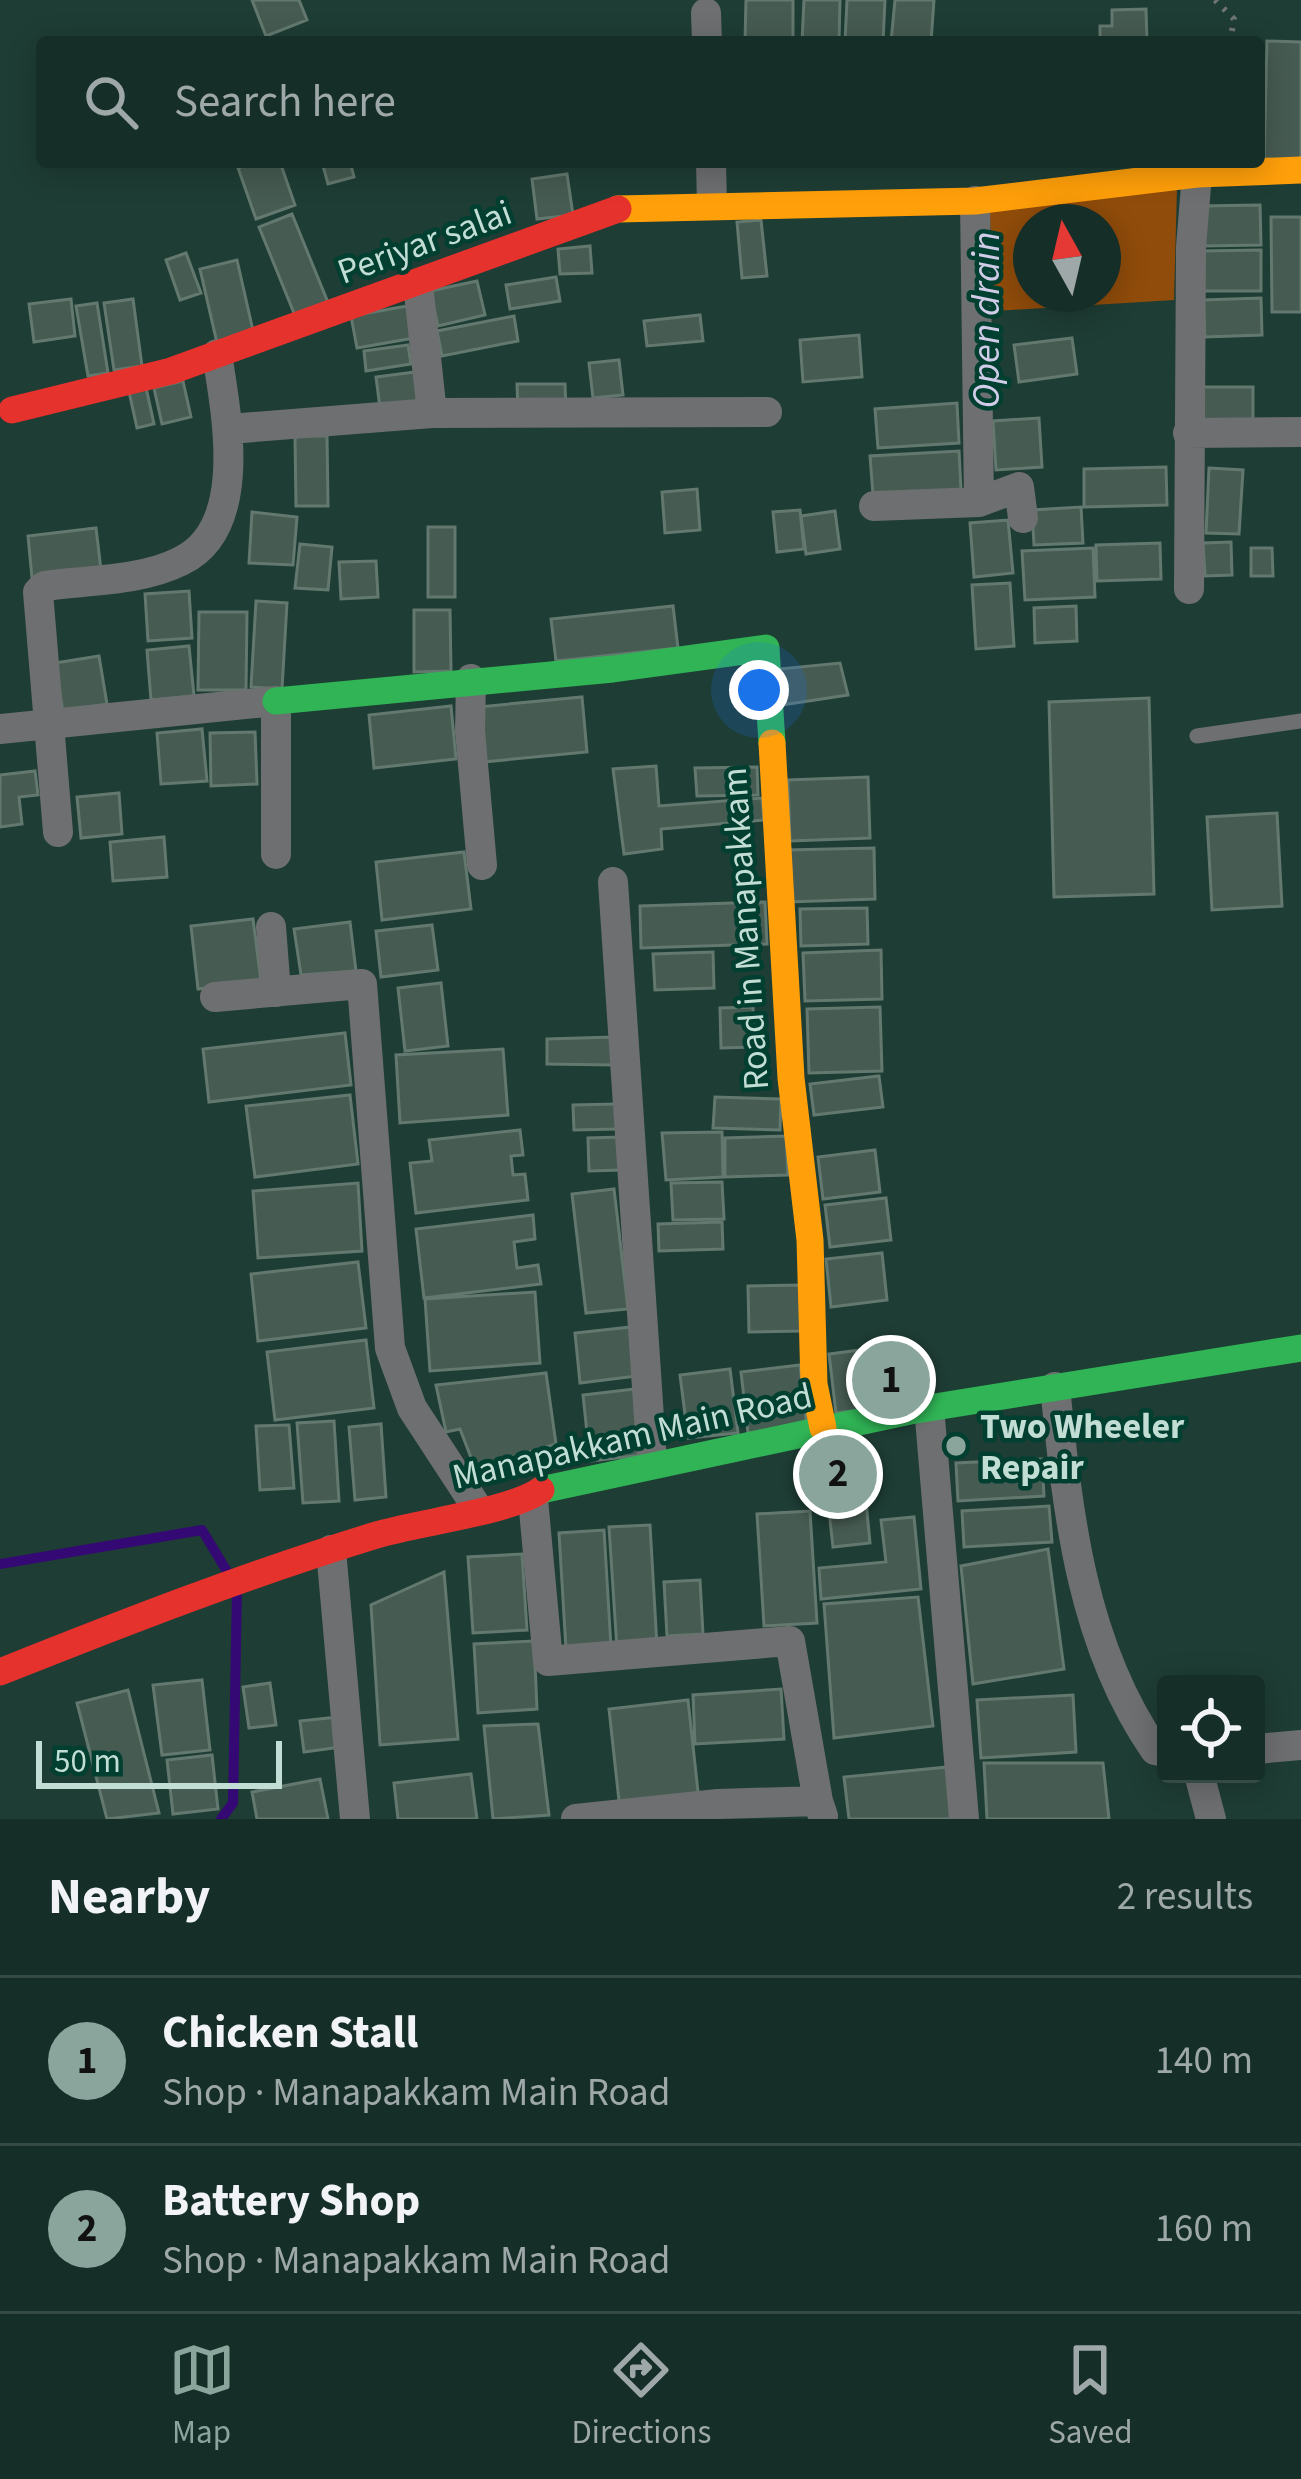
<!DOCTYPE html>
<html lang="en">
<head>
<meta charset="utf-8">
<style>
  body { margin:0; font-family:"Source Sans 3",sans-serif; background:#1f3630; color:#f1f3f6 }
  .controls { position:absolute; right:36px; bottom:36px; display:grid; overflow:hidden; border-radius:12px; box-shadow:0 6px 30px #0003 }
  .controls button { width:108px; height:108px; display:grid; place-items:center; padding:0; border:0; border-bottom:3px solid #354a45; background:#162e28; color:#f1f3f6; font:60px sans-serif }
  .compass { position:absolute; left:1013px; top:204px; width:108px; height:108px; border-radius:50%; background:#162e28; box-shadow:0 6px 30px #0003; rotate:352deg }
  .scale { position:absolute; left:36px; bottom:30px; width:246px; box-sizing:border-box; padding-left:12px; border:6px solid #c2ddd4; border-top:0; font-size:33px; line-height:42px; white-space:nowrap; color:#c2ddd4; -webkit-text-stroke:9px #013f31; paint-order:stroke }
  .you { position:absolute; left:759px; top:690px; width:42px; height:42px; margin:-30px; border:9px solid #fff; border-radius:50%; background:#1a73e8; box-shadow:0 0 0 18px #1a73e833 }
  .badge { display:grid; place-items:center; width:78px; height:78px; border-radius:50%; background:#89a59c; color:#111; font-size:39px; font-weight:700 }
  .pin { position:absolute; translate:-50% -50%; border:6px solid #fff; box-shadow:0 3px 12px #0006 }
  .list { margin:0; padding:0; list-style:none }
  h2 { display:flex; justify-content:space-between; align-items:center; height:156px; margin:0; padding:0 48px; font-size:51px }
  h2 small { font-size:39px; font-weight:400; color:#9ea8a8 }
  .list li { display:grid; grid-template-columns:78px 1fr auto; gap:36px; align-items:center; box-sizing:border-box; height:168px; padding:0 48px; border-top:3px solid #354a45 }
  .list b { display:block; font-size:45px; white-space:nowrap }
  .list p { margin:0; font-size:39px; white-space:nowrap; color:#9ea8a8 }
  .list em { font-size:39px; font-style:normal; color:#9ea8a8 }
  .icon { flex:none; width:66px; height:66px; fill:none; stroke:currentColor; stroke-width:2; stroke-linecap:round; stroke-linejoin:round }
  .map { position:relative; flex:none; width:1301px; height:1819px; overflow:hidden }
  .search { position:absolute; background:#162e28; box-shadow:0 6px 30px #0003; left:36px; right:36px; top:36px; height:132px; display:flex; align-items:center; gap:30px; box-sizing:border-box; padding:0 42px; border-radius:12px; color:#9ea8a8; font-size:45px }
  .sheet { height:492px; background:#162e28 }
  nav { display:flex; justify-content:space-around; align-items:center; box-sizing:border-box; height:168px; border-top:3px solid #354a45; background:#162e28; font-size:33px; color:#9ea8a8 }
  nav a { display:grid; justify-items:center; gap:6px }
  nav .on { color:#89a59c }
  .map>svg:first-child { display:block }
  .green { fill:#904c0a; fill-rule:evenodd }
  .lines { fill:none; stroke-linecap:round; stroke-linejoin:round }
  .stream { stroke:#350974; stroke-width:10 }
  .building { fill:#465b52; stroke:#63796f; stroke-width:3 }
  .path { stroke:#6f7474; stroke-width:6; stroke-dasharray:3 9; stroke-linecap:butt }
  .lane { stroke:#6e6f70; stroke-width:15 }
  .street { stroke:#6e6f70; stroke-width:30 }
  .fast { stroke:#30b455; stroke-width:27 }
  .slow { stroke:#ff9f0a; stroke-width:27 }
  .jam { stroke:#e5322d; stroke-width:27 }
  .poi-dot { fill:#89a59c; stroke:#013f31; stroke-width:4.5 }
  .labels { text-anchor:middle; stroke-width:9; stroke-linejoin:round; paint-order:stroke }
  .street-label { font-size:36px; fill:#c2ddd4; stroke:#013f31 }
  .poi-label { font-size:36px; font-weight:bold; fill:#c2ddd4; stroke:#013f31; text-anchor:start }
  .water-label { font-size:39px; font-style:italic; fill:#d1cde9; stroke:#013f31 }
</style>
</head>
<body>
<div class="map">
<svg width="1301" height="1819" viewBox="0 0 1301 1819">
  <rect width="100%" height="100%" fill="#1e3d35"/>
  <!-- green -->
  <path class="green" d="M1177 188 1174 300 994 311 989 194ZM1031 222H1103V294H1031Z"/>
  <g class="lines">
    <!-- stream -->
    <path class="stream" d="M0 1564 202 1530 228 1573
      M221 1819 233 1803 237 1589"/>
  </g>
  <!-- building -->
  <path class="building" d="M252 0H299L307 20 266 36Z
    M746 0H793V42H745Z
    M804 0H840L839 42H802Z
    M847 0H885L883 42H845Z
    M895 0H934L931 42H891Z
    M1146 9 1147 42H1100V26H1112V10Z
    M1267 41 1301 42V163L1264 162Z
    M254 162H280L295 205 256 219 238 168Z
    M322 162H350L354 177 328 184Z
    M567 174 573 215 537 219 532 179Z
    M1260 205 1261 245 1202 246V206Z
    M292 214 329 305 296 318 259 227Z
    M1271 217H1301V312H1272Z
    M761 220 767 276 742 278 737 222Z
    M590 246 592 273 560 274 558 249Z
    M1261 250V291H1201V251Z
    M186 253 201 293 180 300 166 260Z
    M237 260 254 335 217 343 200 269Z
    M556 277 560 301 510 309 506 285Z
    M477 281 485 315 438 326 430 291Z
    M1261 298 1262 335 1205 337 1203 300Z
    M71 299 75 336 34 342 29 304Z
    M133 299 142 366 114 370 104 303Z
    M97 303 108 373 88 376 76 306Z
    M407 306 414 338 357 348 351 316Z
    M700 315 703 341 647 346 644 321Z
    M514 316 518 341 442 356 437 331Z
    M859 335 862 377 803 382 800 340Z
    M1072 338 1077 374 1019 382 1014 345Z
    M408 345 411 364 366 371 364 351Z
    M619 360 623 395 593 398 589 363Z
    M415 372 419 404 380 408 376 377Z
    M183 381 191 417 162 424 154 388Z
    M145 383 154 424 137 428 128 387Z
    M517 384H565L566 409 518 410Z
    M1203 387H1253V425L1203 426Z
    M957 403 959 443 878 448 875 409Z
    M1039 418 1042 467 996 470 993 421Z
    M295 436H327L328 506H296Z
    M959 451 961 490 873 495 870 456Z
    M1166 467 1167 505 1084 507V469Z
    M1209 468 1243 470 1239 534 1206 533Z
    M697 489 700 530 665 533 662 492Z
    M1081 507 1083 543 1034 545 1032 510Z
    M800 510 804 549 777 552 773 512Z
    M835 511 840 549 806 554 801 516Z
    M252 512 297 517 293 565 249 563Z
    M1008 520 1013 573 974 577 970 523Z
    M428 527H455V597H428Z
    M96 528 101 570 32 578 28 536Z
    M1231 542 1232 575 1205 576 1203 543Z
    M1160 543 1161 579 1097 581 1096 545Z
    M300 544 332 547 328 590 295 588Z
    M1093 548 1095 597 1025 600 1022 551Z
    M1251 548H1272L1273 576H1251Z
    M376 561 378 597 341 599 339 562Z
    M1010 583 1014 646 976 649 972 585Z
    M189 591 192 638 148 641 145 594Z
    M256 601 287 603 282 689 251 687Z
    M673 606 678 648 556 661 551 619Z
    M1076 606 1077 641 1035 643 1034 608Z
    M414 610H450L451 671 414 672Z
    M199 612H247L246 690H198Z
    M189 646 194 696 151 700 147 650Z
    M99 656 107 704 63 712 55 663Z
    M840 663 848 695 782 705 779 669Z
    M582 697 587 752 483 762 478 707Z
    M1149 698 1154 894 1054 897 1049 702Z
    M451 706 456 759 374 768 369 715Z
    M202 729 207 781 161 784 157 733Z
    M255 732 257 784 211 786 210 733Z
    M656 766 659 806 762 798 764 820 661 829 662 849 624 854 613 769Z
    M757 767 758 795 697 796 695 768Z
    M35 771 38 795 19 797 22 824 0 827V775Z
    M868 777 870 838 790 841 788 780Z
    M119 793 122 834 81 838 77 797Z
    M1277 813 1282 906 1212 910 1207 817Z
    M164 837 167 877 113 881 110 842Z
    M874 848 875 899 788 902 786 850Z
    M464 852 471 909 382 920 376 862Z
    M765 902 767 944 641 948 640 906Z
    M867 908 868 944 801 946 800 909Z
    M253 919 261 981 198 989 191 926Z
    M350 922 356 971 301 975 294 929Z
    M432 925 438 970 381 977 376 931Z
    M881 950 882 999 805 1001 803 953Z
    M713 952 714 988 655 990 653 954Z
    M441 983 448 1046 405 1051 398 988Z
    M753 1007 754 1047 721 1048 720 1008Z
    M880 1007 882 1071 809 1073 807 1009Z
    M345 1033 351 1085 209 1102 203 1049Z
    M613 1037V1065L547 1064V1039Z
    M503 1049 508 1115 400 1123 396 1055Z
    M879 1076 883 1107 814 1115 810 1084Z
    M350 1095 358 1164 255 1177 246 1106Z
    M715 1097 781 1099 780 1130 713 1128Z
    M616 1104 617 1129 574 1130 573 1105Z
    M520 1130 523 1155 511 1156 513 1175 525 1174 528 1200 416 1213 410 1163 432 1161 429 1140Z
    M722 1132 723 1177 666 1180 662 1133Z
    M786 1136 788 1175 725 1177V1138Z
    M621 1137 622 1170 589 1171 588 1138Z
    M875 1150 880 1192 823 1199 818 1157Z
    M722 1182 724 1219 673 1220 671 1183Z
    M358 1183 362 1251 258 1258 253 1191Z
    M614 1189 628 1309 586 1313 572 1194Z
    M886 1198 891 1240 830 1247 825 1205Z
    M533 1215 535 1239 514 1242 517 1268 538 1265 541 1284 424 1298 416 1229Z
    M722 1222 723 1249 659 1251 658 1224Z
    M882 1253 887 1300 831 1307 826 1259Z
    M358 1262 366 1328 258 1341 251 1274Z
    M800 1285 801 1331 749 1332 748 1286Z
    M535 1292 540 1363 430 1371 425 1299Z
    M631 1327 637 1376 580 1383 575 1333Z
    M366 1340 374 1408 275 1420 267 1352Z
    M868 1349 875 1408 836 1413 829 1354Z
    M902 1354 908 1402 882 1405 877 1356Z
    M800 1365 807 1427 748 1433 741 1372Z
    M730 1369 738 1433 688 1438 680 1375Z
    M546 1373 556 1444 475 1468 460 1429 446 1432 436 1385Z
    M635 1389 643 1455 590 1461 583 1395Z
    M334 1421 339 1501 303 1503 297 1423Z
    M381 1424 386 1497 355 1500 349 1427Z
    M289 1425 294 1488 260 1490 256 1426Z
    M1042 1459 1044 1496 958 1501 956 1463Z
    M864 1481 870 1543 833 1547 826 1485Z
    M1049 1506 1052 1542 964 1547 962 1511Z
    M810 1511 817 1623 764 1626 757 1514Z
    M914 1517 921 1589 821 1599 819 1568 886 1562 881 1520Z
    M650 1525 657 1646 617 1649 609 1527Z
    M604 1530 611 1647 566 1649 559 1533Z
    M1048 1549 1064 1669 973 1684 961 1566Z
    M522 1554 527 1630 473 1633 468 1557Z
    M444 1572 458 1739 380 1745 371 1605Z
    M700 1580 703 1634 667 1636 664 1582Z
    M918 1597 933 1726 834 1738 824 1604Z
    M534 1641 537 1709 478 1713 474 1644Z
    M202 1680 210 1750 162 1755 153 1685Z
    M270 1683 276 1725 249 1728 243 1687Z
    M781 1689 784 1739 695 1744 693 1695Z
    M128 1690 159 1813 107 1819 77 1703Z
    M1073 1695 1076 1752 981 1758 977 1700Z
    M688 1700 699 1801 620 1810 609 1709Z
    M338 1717 341 1747 304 1752 300 1721Z
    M538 1724 549 1815 493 1819 484 1726Z
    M212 1755 218 1809 173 1814 167 1760Z
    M984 1763H1103L1109 1819H987Z
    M948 1767 953 1819H849L844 1777Z
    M471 1774 477 1819H398L394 1783Z
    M320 1779 328 1819H257L252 1792Z"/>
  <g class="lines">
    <!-- path -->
    <path class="path" d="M1215 0 1234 19 1230 42"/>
    <!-- lane -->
    <path class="lane" d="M1197 736 1301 721"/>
    <!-- street -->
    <path class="street" d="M706 13 707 42
      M711 162 712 205
      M975 201 979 502
      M432 413 767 412
      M229 429 432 413 418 284
      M1188 433 1301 432
      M874 506 979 502 1019 487 1023 518
      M1189 589 1191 247 1197 174
      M471 679 470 731 482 865
      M0 729 276 701V854
      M58 832 38 592 44 586C87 580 142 581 181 561 250 528 226 413 217 354
      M613 882 652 1462
      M271 927 276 992
      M215 997 362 984 390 1348 412 1408 478 1509
      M1055 1387C1068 1514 1081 1643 1155 1750L1166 1752
      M929 1407 964 1819
      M533 1499 548 1661 790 1641 818 1801
      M331 1550 355 1819
      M1256 1749 1301 1745
      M1199 1774 1211 1819
      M576 1819 718 1804 818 1801 823 1816"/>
    <!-- fast -->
    <path class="fast" d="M276 701 613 669 766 648 772 743
      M541 1490 910 1411 1301 1348"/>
    <!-- slow -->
    <path class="slow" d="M618 209 975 201 1197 174 1301 170
      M772 743 791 1078 810 1240 814 1384 823 1428"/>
    <!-- jam -->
    <path class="jam" d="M12 410 171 371 618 209
      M0 1672C123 1623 246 1575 373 1536 417 1522 507 1513 541 1490"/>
  </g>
  <!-- markers -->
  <circle class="poi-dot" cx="956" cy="1446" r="12"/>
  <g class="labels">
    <!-- street labels -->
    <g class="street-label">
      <text transform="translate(424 241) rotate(-20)" y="13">Periyar salai</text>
      <text transform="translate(744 929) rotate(-94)" y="13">Road in Manapakkam</text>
      <text transform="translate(632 1435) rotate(-13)" y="13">Manapakkam Main Road</text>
    </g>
    <!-- poi labels -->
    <g class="poi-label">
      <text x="980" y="1438">Two Wheeler<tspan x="980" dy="41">Repair</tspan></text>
    </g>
    <!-- water labels -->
    <g class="water-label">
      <text transform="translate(985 320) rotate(-90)" y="14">Open drain</text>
    </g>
  </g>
</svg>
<div class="controls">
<button><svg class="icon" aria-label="locate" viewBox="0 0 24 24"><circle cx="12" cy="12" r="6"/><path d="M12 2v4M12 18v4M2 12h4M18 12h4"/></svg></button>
</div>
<svg class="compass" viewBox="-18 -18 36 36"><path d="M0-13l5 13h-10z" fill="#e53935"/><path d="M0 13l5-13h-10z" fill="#9ea8a8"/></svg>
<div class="scale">50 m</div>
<div class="you"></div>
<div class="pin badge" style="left:891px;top:1380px">1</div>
<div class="pin badge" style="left:838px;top:1474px">2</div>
<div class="search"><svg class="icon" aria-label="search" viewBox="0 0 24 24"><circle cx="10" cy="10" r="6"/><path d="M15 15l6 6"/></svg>Search here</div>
</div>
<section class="sheet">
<h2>Nearby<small>2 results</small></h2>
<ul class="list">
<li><span class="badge">1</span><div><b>Chicken Stall</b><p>Shop · Manapakkam Main Road</p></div><em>140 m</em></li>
<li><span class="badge">2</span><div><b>Battery Shop</b><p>Shop · Manapakkam Main Road</p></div><em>160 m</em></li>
</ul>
</section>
<nav>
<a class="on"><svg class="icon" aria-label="map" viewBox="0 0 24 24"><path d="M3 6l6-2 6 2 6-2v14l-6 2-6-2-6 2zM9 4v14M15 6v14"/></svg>Map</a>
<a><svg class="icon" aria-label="directions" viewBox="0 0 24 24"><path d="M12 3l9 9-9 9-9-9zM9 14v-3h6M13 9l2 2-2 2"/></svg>Directions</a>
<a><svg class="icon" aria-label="saved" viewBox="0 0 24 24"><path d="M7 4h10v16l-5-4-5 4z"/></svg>Saved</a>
</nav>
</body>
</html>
